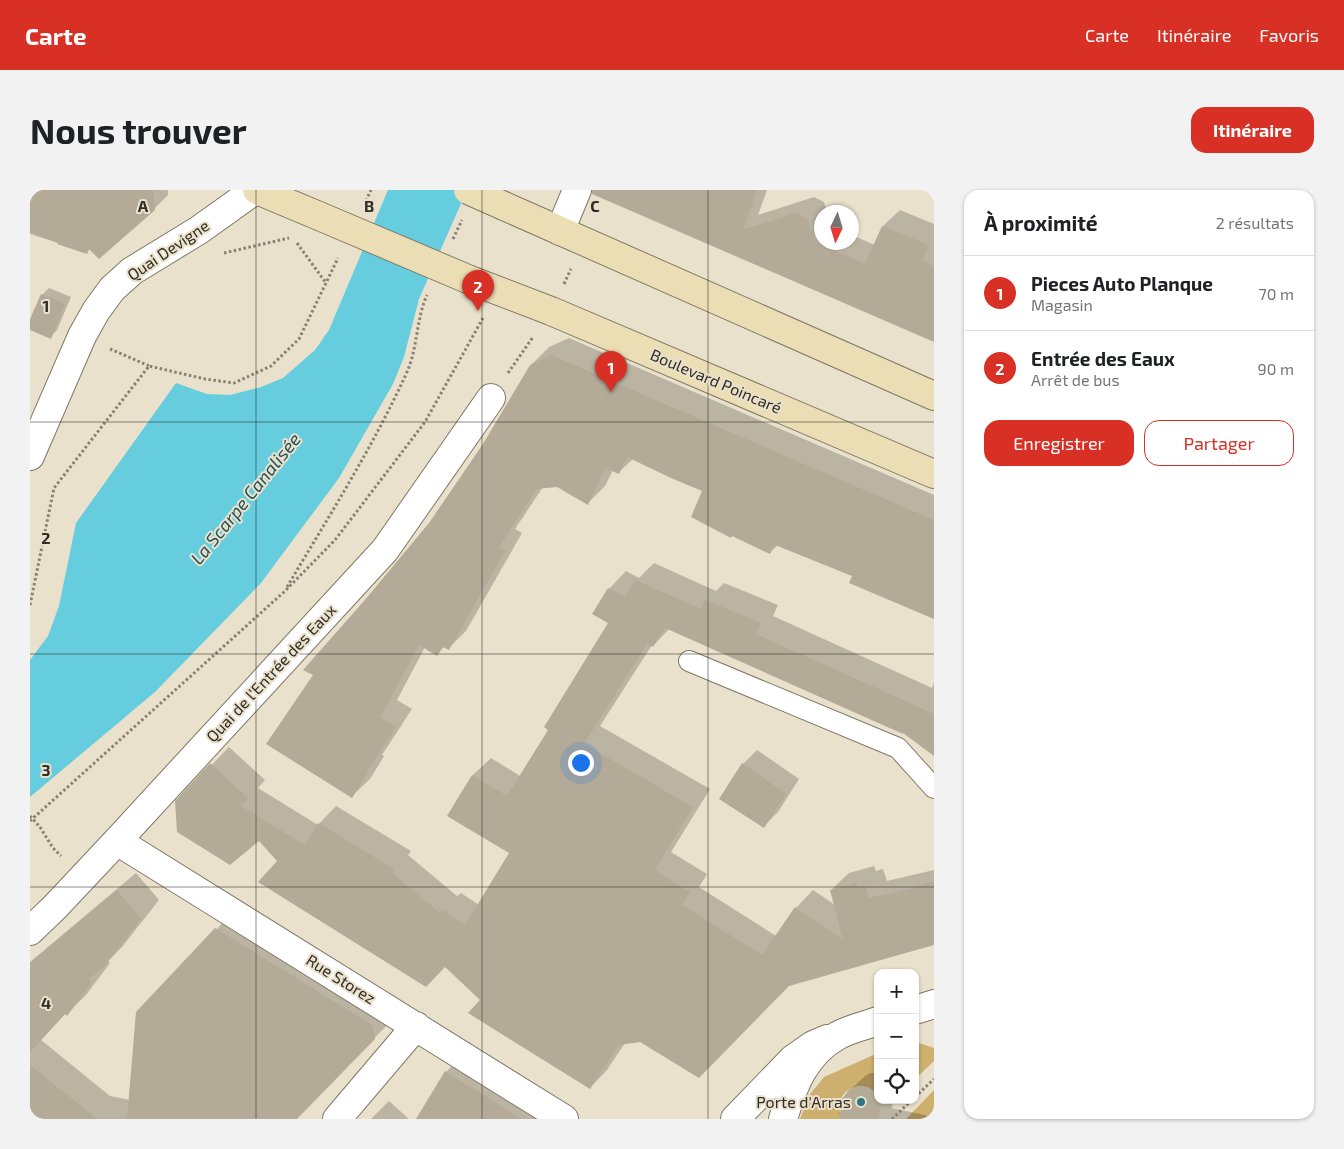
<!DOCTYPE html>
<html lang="fr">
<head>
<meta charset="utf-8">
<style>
  body { margin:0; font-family:"Exo 2",sans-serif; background:#f2f2f2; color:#202124 }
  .controls { position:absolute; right:15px; bottom:15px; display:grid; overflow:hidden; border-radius:10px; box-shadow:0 1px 4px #0004 }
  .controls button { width:45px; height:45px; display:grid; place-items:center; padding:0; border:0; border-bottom:1px solid #e0e0e0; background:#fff; color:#202124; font:25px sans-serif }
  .compass { position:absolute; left:784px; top:15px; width:45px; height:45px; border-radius:50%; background:#fff; box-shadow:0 1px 4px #0004; rotate:184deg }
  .you { position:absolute; left:550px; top:572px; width:18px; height:18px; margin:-12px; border:4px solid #fff; border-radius:50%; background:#1a73e8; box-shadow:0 0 0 8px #1a73e833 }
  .badge { display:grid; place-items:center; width:32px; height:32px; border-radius:50%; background:#d93025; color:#fff; font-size:16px; font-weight:700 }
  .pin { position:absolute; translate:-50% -41px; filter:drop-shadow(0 1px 2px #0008) }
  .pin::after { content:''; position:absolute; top:26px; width:18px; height:15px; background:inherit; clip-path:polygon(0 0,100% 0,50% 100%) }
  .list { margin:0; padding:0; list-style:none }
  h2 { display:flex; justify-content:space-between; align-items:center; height:65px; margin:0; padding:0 20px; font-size:21px }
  h2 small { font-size:16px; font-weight:400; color:#757577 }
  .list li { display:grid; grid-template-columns:32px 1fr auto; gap:15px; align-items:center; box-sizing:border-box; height:75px; padding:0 20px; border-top:1px solid #e0e0e0 }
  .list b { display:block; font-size:19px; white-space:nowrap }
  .list p { margin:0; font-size:16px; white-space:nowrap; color:#757577 }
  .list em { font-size:16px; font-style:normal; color:#757577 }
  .actions { display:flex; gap:10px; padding:15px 20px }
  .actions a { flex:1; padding:11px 0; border:1px solid #d93025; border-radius:15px; text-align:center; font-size:18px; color:#d93025 }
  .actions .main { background:#d93025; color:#fff }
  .icon { flex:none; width:28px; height:28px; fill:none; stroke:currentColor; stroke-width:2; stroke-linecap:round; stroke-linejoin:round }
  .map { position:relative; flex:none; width:904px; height:929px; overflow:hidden; border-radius:15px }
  header { display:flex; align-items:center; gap:30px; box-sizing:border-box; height:70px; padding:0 25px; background:#d93025; color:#fff }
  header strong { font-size:24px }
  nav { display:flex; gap:28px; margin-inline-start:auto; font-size:18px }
  .intro { display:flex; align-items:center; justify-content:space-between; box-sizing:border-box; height:120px; padding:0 30px }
  h1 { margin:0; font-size:35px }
  .button { padding:12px 22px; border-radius:15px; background:#d93025; color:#fff; font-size:18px; font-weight:700 }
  main { display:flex; gap:30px; padding:0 30px }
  aside { flex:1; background:#fff; border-radius:15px; box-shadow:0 1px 4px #0004 }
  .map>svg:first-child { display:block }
  .green { fill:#cdb06d }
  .water { fill:#65cdde }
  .shadow { fill:#0003 }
  .building { fill:#b3aa97 }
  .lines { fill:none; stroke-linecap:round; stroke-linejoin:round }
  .service-casing { stroke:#807866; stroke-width:22 }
  .minor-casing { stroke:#807866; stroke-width:30 }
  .tertiary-casing { stroke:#807866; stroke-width:30 }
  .secondary-casing { stroke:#807866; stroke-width:30 }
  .path { stroke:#878173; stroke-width:3; stroke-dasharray:2.5 2.5; stroke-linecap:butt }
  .service { stroke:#fff; stroke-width:20 }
  .minor { stroke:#fff; stroke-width:28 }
  .tertiary { stroke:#fff; stroke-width:28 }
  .secondary { stroke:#ebdeb4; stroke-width:28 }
  .secondary-bridge-casing { stroke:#807866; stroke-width:30; stroke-linecap:butt }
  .path-bridge { stroke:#878173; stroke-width:3; stroke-dasharray:2.5 2.5; stroke-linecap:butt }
  .secondary-bridge { stroke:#ebdeb4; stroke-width:28 }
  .grid { fill:none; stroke:#302d25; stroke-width:1; stroke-opacity:0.55 }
  .poi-dot { fill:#2f7682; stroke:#eae1cc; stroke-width:2 }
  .labels { text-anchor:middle; stroke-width:4; stroke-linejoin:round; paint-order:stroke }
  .street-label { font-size:16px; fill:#302d25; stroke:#eae1cc }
  .poi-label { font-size:16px; fill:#302d25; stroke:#eae1cc; text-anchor:end }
  .water-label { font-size:18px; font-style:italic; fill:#24525a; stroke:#eae1cc }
  .grid-label { font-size:16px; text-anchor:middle; font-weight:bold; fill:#302d25; stroke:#eae1cc; stroke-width:4; stroke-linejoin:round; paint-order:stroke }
</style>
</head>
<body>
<header>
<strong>Carte</strong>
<nav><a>Carte</a><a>Itinéraire</a><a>Favoris</a></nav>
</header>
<div class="intro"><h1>Nous trouver</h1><a class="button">Itinéraire</a></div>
<main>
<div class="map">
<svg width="904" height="929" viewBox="0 0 904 929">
  <rect width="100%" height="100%" fill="#eae1cc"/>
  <!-- green -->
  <path class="green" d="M886 852 904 858V871L885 889V853Z
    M848 863V905C832 887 805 900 810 922 810 922 814 928 814 929H770L780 904 794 887Z
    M904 900V929H876Z"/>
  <!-- water -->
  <path class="water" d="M358 0H437L389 109 374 167 363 194 309 288 231 393 125 502 0 607V470L18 446 29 416 46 333 146 193 177 204 200 205 231 197 253 188 285 160 299 140Z"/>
  <!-- shadow -->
  <path class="shadow" d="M0 0H138V5L124 19 60 59 57 62 0 44Z
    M581 0H737L728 25 784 7 794 12 797 22H792V52H822V45L845 55 853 36 870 20 904 34V150Z
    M19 98 41 107 27 140 20 147 0 138V132L12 105Z
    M539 148 904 305V427L823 386 748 355 740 362 673 300 603 269 588 283 583 280 575 296 558 313 528 296 513 297 485 339 492 343 436 441 419 458 415 456 407 464 395 457 367 510 382 519 352 565 354 566 340 589 322 606 335 412 400 334 454 254 501 175 519 157Z
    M624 373 686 401 694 393 748 415 743 426 902 498 904 493V564L873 542 640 438 623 456 622 455 570 536 680 599 641 662 677 684 669 697 746 746 766 718 783 700 805 715 801 700 819 683 844 676 846 681 853 679 857 691 904 680V754L759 794 611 851 595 853 577 880 560 898 452 810 415 775 249 671 229 650 146 612 199 557 235 590 228 598 288 635 306 616 381 661 378 665 427 706 431 703 449 715 481 662 419 625 443 585 461 568 490 586 520 540 580 433 579 399 596 381 609 388Z
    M727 560 769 589 748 622 734 636 713 574Z
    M106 683 129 710 92 757 78 771 80 773 56 805 37 824 36 823 11 850 80 906 100 910 107 823 205 720 363 829 266 929H9L0 922V772Z
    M432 866 534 929H411L416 882Z
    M840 883H848V910H863L862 918 895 925 900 929H815L809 923 812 920 820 900 835 886Z
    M359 911 379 929H341Z"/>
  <!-- building -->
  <path class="building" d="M0 0H123L125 20 69 69 59 59 57 64 27 54 28 53 0 42Z
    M562 0H727L713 40 766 23 777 28 785 52 835 74 852 36 899 55 892 71 904 76V152L562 4Z
    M11 104 35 114 21 149 0 140V129Z
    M521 165 904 330V429L819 393 822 386 745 355 740 364 702 346 701 348 661 327 672 301 641 288 597 267 589 284 575 278 558 315 527 297 507 299 469 357 475 361 419 460 413 457 407 466 389 455 350 528 366 537 336 583 337 584 322 608 236 554 283 485 273 480 334 411 399 333 453 254 500 175Z
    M605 390 671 419 675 410 731 433 726 444 904 524V566L873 543V544L635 438 623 457 617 454 554 554 663 617 625 680 660 702 652 715 732 765 765 717 813 750 800 700 826 693 828 698 836 696 839 708 884 698 904 691V755L759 796 669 888 610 852 589 855 560 899 438 823 450 810 415 777 396 797 228 692 247 671 229 651 200 675 147 642 145 611 180 573 218 608 211 616 275 655 288 633 364 679 362 683 410 723 412 720 435 735 479 663 417 626 442 585 477 606 518 540 514 537 578 433 562 424 578 398 595 407Z
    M712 573 756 604 734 638 689 609Z
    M87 700 111 729 74 777 59 789 62 792 37 826 35 824 0 862V773Z
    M185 738 342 835 345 849 267 929H97L106 822Z
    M0 875 67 929H0Z
    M415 881 429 890 492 929H386Z
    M830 896 838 897 844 901 848 905V910H850L851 913 849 929H810L811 910 819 900 825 897Z"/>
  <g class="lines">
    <!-- service casing -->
    <g class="service-casing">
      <path id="service" d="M659 471 868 558 904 598"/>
    </g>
    <!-- minor casing -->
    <g class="minor-casing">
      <path id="minor" d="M530 41 547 0
        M87 651 534 929
        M0 741 25 717 87 651 355 360 461 208
        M307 929 386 836
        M705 929 763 869 783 855 797 849"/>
    </g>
    <!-- tertiary casing -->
    <g class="tertiary-casing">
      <path id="tertiary" d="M0 266 52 146 66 121 82 99 102 81 169 40 225 0
        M885 820 904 814
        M753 929C763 896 775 864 807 846 819 839 834 836 848 831"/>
    </g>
    <!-- secondary casing -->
    <g class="secondary-casing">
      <path id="secondary" d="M227 0 289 26
        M474 16 904 206
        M440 90 521 121 904 284"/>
    </g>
    <!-- path -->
    <path class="path" d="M336 11 341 0
      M423 49 432 30
      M267 53 296 93
      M194 63 259 48
      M534 94 541 79
      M80 159 119 176
      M478 183 503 147
      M257 397C299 326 343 257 377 182 388 157 386 129 397 105
      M0 415 24 298 119 176 175 189 204 193 241 176 269 149 308 68
      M0 631 254 402 305 350 395 232 453 128
      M10 637 23 658 31 666
      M885 907 904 889
      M862 929 882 910"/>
    <!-- service -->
    <use href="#service" class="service"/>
    <!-- minor -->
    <use href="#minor" class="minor"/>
    <!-- tertiary -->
    <use href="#tertiary" class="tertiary"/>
    <!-- secondary -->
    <use href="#secondary" class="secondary"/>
    <!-- secondary-bridge casing -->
    <g class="secondary-bridge-casing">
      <path id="secondary-bridge" d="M438 0 474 16
        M289 26 440 90"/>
    </g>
    <!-- path-bridge -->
    <path class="path-bridge" d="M0 626 10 637"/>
    <!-- secondary-bridge -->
    <use href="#secondary-bridge" class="secondary-bridge"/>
  </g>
  <!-- grid -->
  <path class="grid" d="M226 0V929M452 0V929M678 0V929M0 232H904M0 464H904M0 697H904"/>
  <!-- markers -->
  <circle class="poi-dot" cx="831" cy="912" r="5"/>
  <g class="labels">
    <!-- street labels -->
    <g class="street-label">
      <text transform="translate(138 60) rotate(-34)" y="6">Quai Devigne</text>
      <text transform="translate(686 191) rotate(23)" y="6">Boulevard Poincaré</text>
      <text transform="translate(241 483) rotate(-47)" y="6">Quai de l'Entrée des Eaux</text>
      <text transform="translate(311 789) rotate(32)" y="6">Rue Storez</text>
    </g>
    <!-- poi labels -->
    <g class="poi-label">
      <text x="821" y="918">Porte d'Arras</text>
    </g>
    <!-- water labels -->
    <g class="water-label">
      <text transform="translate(216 309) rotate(-51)" y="6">La Scarpe Canalisée</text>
    </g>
  </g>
  <g class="grid-label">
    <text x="113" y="22">A</text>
    <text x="339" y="22">B</text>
    <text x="565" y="22">C</text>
    <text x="16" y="122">1</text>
    <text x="16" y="354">2</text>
    <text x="16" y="586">3</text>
    <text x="16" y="819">4</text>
  </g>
</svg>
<div class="controls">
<button>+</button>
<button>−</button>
<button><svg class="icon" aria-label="locate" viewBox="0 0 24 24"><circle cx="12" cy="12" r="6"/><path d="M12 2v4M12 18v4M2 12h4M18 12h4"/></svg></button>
</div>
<svg class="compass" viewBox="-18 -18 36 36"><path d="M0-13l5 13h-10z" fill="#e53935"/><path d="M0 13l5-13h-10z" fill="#757577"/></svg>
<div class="you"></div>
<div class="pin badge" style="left:581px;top:202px">1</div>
<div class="pin badge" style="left:448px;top:121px">2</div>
</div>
<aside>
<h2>À proximité<small>2 résultats</small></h2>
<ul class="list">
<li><span class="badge">1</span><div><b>Pieces Auto Planque</b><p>Magasin</p></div><em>70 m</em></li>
<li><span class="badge">2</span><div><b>Entrée des Eaux</b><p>Arrêt de bus</p></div><em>90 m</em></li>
</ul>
<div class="actions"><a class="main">Enregistrer</a><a>Partager</a></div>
</aside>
</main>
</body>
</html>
